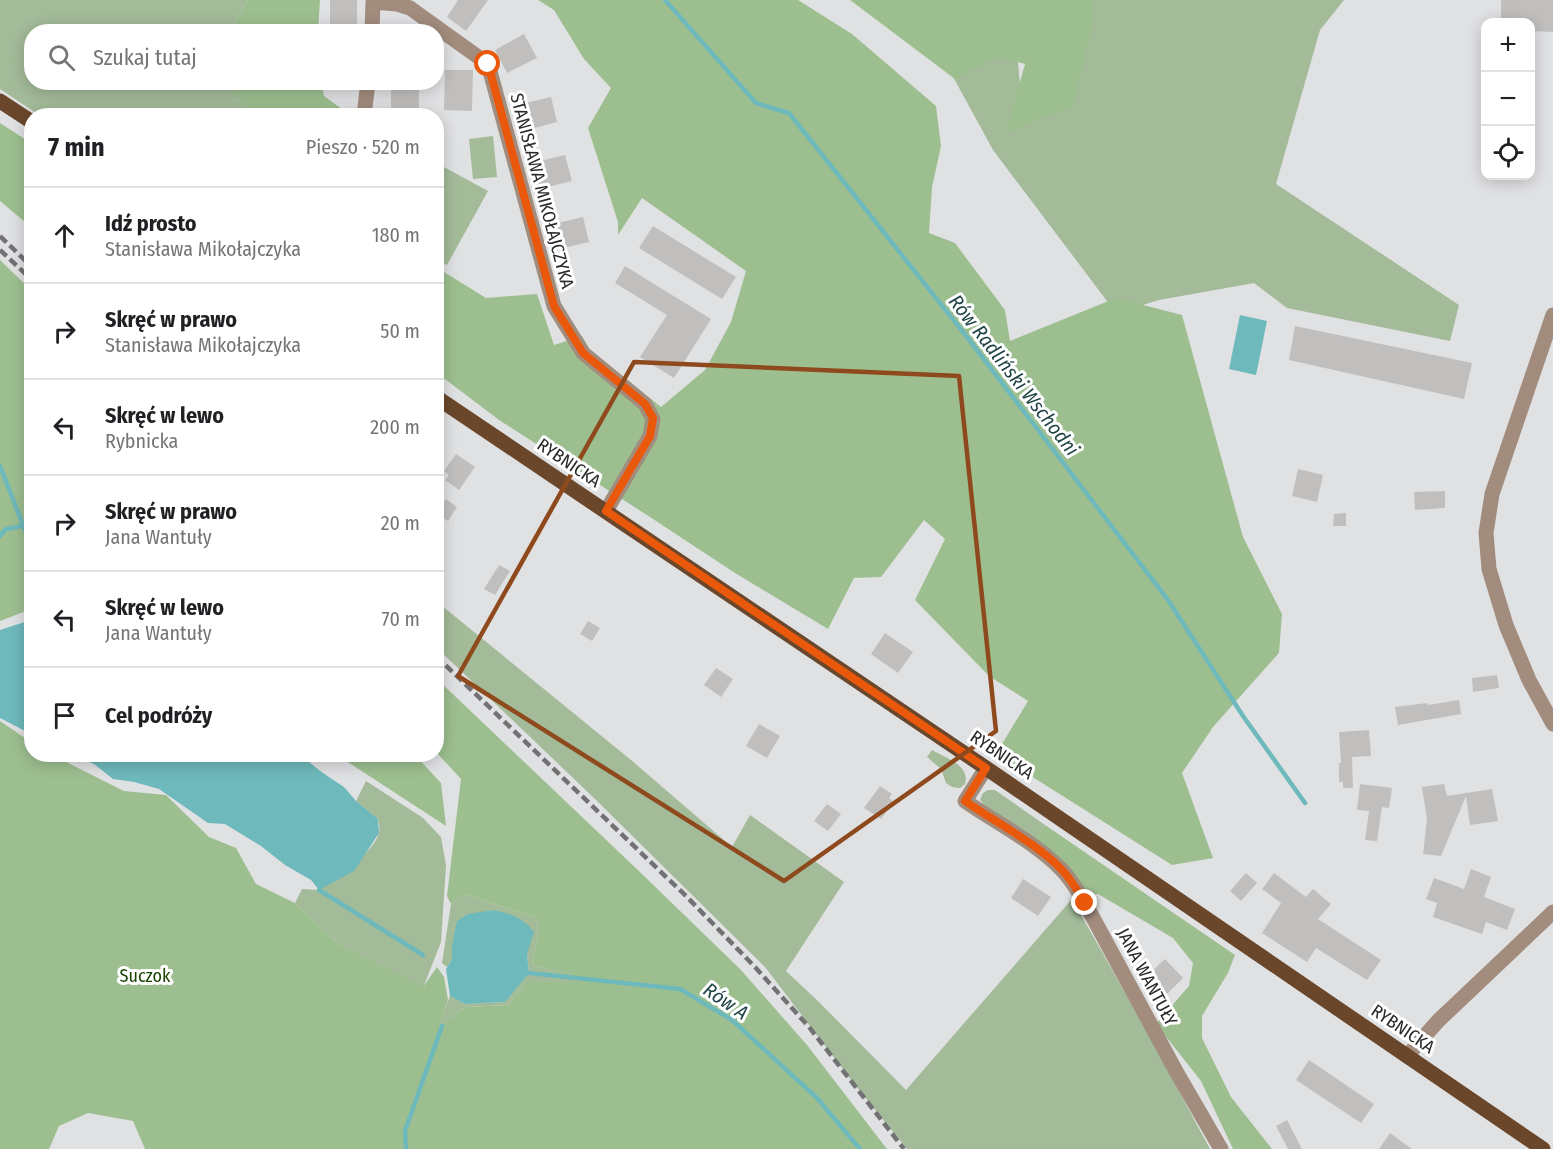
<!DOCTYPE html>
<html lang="pl">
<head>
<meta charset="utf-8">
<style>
  body { margin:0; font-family:"Fira Sans Condensed",sans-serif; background:#f6f6f6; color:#202124 }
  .controls { position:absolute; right:18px; top:18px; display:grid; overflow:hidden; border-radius:12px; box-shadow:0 3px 15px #0003 }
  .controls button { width:54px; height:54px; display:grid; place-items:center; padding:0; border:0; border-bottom:2px solid #e0e0e0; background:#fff; color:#202124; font:30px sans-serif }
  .stop { position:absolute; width:18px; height:18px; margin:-14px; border:4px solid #ea580c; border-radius:50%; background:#fff }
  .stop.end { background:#ea580c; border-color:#fff; box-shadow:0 2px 6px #0008 }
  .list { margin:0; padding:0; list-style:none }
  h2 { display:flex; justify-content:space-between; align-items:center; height:78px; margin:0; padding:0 24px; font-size:26px }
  h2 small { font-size:20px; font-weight:400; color:#757577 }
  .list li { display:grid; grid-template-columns:39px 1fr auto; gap:18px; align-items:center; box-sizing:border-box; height:96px; padding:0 24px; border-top:2px solid #e0e0e0 }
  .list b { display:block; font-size:22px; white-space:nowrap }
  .list p { margin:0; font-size:20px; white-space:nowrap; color:#757577 }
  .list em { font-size:20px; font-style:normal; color:#757577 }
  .icon { flex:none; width:33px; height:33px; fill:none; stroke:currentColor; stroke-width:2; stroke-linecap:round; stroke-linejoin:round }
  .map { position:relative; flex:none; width:1553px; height:1149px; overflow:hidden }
  .search { position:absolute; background:#fff; box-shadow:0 3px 15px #0003; left:24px; top:24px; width:420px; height:66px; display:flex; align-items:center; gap:15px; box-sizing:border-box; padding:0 21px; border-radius:24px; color:#757577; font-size:22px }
  .panel { position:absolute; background:#fff; box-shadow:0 3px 15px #0003; left:24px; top:108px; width:420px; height:654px; border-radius:24px }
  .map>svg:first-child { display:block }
  .green { fill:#a3bb99 }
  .forest { fill:#9dbf90 }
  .water { fill:#6eb9bc }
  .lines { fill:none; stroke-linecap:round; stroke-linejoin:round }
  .stream { stroke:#6eb9bc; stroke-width:4.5 }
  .building { fill:#c1bfbe }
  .street { stroke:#a18c7d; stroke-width:15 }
  .primary { stroke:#6a472b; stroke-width:15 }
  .rail { stroke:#727274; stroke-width:4.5; stroke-dasharray:9 4.5; stroke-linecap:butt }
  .route { stroke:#ea580c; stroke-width:8 }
  .marked { fill:none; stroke:#8e4a1d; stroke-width:4.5; stroke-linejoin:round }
  .labels { text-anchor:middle; stroke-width:6; stroke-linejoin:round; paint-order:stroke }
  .street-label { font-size:18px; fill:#29292a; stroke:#fff }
  .park-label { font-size:18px; fill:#194300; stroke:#fff }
  .water-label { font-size:20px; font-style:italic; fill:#204446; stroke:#fff }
</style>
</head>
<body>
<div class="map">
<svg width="1553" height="1149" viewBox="0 0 1553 1149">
  <rect width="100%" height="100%" fill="#e0e1e3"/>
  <!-- green -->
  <path class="green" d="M0 0H248L230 31 32 32V82L225 83 244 107 240 115H39L0 89Z
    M1058 0H1344L1320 30 1276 184 1459 305 1450 341 1287 308 1254 283 1159 300 1116 313 993 150 945 62 1016 41 1022 106Z
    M493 136 497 177 473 179 469 139Z
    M442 166 488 191 447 265 436 260 437 177Z
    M436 601 631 760 732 847 750 815 844 882 786 971 820 1003 906 1090 1072 899 1140 1019 1210 1149H907L855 1085 765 967 595 799 437 648Z
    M932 750C942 756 961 762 965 774 966 776 966 781 965 784L960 788 952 787 946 783 941 769 927 757Z
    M366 781 423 818 441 837 446 865 441 942 423 988 337 943 295 903 302 889 319 890C336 877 373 854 379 833 380 829 379 823 378 819L356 801Z
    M988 790H995L1045 825 1035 842 987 808 980 800 983 793Z
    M464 894 537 918 538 934 532 965 581 977V982H526L508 1005 465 1007 438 1028 450 996 465 1004 505 1002 529 972 527 954 493 910 483 912 452 946V959L447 967 442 963 451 904Z"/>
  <!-- forest -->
  <path class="forest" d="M248 0H320L318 31H230Z
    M538 0H798L852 34 936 106 941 146 932 187 929 233 955 243 1005 310 1010 341 1116 298 1182 315 1243 537 1282 614 1279 653 1213 727 1182 773 1213 858 1172 865 996 754 1028 701 989 676 915 600 945 539 924 520 881 577 854 578 828 629 735 573 653 519 499 420 437 373 436 267 486 298 537 294 554 345 582 336 590 350 661 407 705 370 731 322 746 271 642 198 618 235V222L588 128 611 88 584 59 554 10Z
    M850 0H1092L1094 17 1073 107 1006 132 1025 64 997 57 955 79Z
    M225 83H321L324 96 350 115H240L244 107Z
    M0 123 31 143V227L0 201Z
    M0 260 32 291 31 609 0 621Z
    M437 679 642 874 741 970 807 1045 887 1149H145L133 1121 88 1113 59 1126 49 1149H0V721L31 742 32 754 52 755 124 791 166 795 209 837 236 848 256 884 295 903 337 943 423 987 437 967 444 977 448 1000 439 1027 465 1007 508 1005 526 982H580V977L532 965 538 934 537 918 464 894 451 904 447 896 461 779 437 753Z
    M337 755H415L441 783 446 826Z
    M1045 825 1235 955 1228 973 1202 1016V1038L1231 1097 1272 1149H1233L1201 1081 1156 1024 1189 986 1193 963 1173 938 1098 894H1088L1074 878 1035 842Z"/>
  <!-- water -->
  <path class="water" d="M1240 315 1267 321 1256 375 1229 369Z
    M31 620H32L31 734 0 718V630Z
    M73 755H300L323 773 344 787 356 801 378 819 379 833 354 871 319 890 311 880 285 865 261 846 225 824 208 823 159 789 134 782 113 779 94 764Z
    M493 910C510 913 524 919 534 932L527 954 529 973 505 1002 465 1004 450 996 446 969 452 959V946L457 921 468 914Z"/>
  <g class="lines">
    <!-- stream -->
    <path class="stream" d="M665 0 756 103 789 113 967 337 1168 600 1243 716 1305 803
      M0 466 32 548
      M0 536 6 529 22 526
      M319 890 423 955
      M529 973 680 989 732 1020 817 1098 860 1149
      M406 1149 405 1131 442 1026"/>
  </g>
  <!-- building -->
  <path class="building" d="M330 0H357V32H330Z
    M458 0H488L466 31 447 17Z
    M1501 0H1553V32L1530 31V22H1501Z
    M524 34 537 58 507 73 495 50Z
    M445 70H473L472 111 444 110Z
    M391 82H419V116H391Z
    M551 97 557 122 524 131 517 105Z
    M565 155 572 181 539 189 532 163Z
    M583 217 589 242 555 250 549 225Z
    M653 226 736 277 722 299 639 248Z
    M625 266 711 319 674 378 640 357 667 315 615 283Z
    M1295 326 1472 363 1464 399 1289 360Z
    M456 454 475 467 459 490 445 480 449 475 444 471Z
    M1298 469 1323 475 1317 502 1292 496Z
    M1445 491V508L1415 510 1414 492Z
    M446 499 457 507 448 521 436 513Z
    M1346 513V526H1333L1334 514Z
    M499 565 510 571 495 595 484 589Z
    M588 621 600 628 592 641 580 634Z
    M885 633 913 652 898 673 871 654Z
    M716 668 733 679 721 697 704 685Z
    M1497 675 1499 688 1473 692 1472 678Z
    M1459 700 1461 714 1398 725 1395 707 1427 703 1428 705Z
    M759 724 780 736 767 758 746 746Z
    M1369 730 1371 756 1352 757 1353 788H1343V782H1339V763H1341L1339 732Z
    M1360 784 1392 788 1389 808 1382 807 1377 841 1365 840 1369 811 1357 810Z
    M1444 784 1447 796 1492 789 1498 821 1470 825 1466 796 1441 856 1423 854 1427 819 1422 787Z
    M880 786 892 794 889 798 894 802 881 819 864 808Z
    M827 804 841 814 828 831 814 821Z
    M1471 869 1491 877 1484 897 1515 909 1507 930 1486 922 1482 934 1433 917 1437 903 1426 899 1434 878 1464 889Z
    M1246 873 1257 883 1241 901 1230 891Z
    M1274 873 1306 897 1313 889 1331 904 1318 919 1381 960 1367 980 1316 948 1307 962 1262 933 1281 903 1262 889Z
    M1023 879 1051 897 1038 916 1011 898Z
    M1165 959 1183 978 1165 996 1147 976Z
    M1309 1060 1374 1104 1361 1123 1296 1080Z
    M1287 1120 1302 1149H1288L1276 1126Z
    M1390 1133 1412 1149H1379Z"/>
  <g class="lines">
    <!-- street -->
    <path class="street" d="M372 32 373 2 397 4 410 8 488 64 554 306 583 353 645 404 653 419 650 436 606 511
      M364 116 368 82
      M1553 315 1492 494 1486 533 1489 569 1506 625 1529 680 1553 724
      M986 768 965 801C995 822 1036 843 1061 869 1071 879 1078 891 1085 903L1177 1073 1221 1149
      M1407 1056 1438 1021 1553 912"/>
    <!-- primary -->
    <path class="primary" d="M0 101 32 122
      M436 397 986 768 1543 1149"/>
    <!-- rail -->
    <path class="rail" d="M0 236 32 267
      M0 250 32 280
      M436 656 686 896 755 967 809 1027 904 1149"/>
  </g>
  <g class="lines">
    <!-- route -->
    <path class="route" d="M488 64 554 306 583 353 645 404 653 418 650 436 606 511 986 768 965 801C995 822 1036 843 1061 869 1071 879 1078 891 1085 903"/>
  </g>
  <!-- marked area -->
  <path class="marked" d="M634 362 959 376 996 731 784 881 458 676Z"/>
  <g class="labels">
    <!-- street labels -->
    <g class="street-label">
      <text transform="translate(542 191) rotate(75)" y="6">STANISŁAWA MIKOŁAJCZYKA</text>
      <text transform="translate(569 463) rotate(34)" y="6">RYBNICKA</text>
      <text transform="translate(1002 755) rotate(34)" y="6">RYBNICKA</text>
      <text transform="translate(1147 977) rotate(62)" y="6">JANA WANTUŁY</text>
      <text transform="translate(1403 1029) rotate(34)" y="6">RYBNICKA</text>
    </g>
    <!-- park labels -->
    <g class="park-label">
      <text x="145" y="982">Suczok</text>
    </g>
    <!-- water labels -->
    <g class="water-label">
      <text transform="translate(1014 375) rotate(52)" y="7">Rów Radliński Wschodni</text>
      <text transform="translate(726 1001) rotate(34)" y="7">Rów A</text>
    </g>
  </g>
</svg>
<div class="controls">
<button>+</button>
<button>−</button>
<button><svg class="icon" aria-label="locate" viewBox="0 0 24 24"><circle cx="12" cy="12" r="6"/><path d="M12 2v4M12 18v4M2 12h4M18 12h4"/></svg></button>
</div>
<div class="stop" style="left:488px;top:64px"></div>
<div class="stop end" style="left:1085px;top:903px"></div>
<div class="search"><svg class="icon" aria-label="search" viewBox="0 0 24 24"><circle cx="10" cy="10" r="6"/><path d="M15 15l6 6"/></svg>Szukaj tutaj</div>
<section class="panel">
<h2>7 min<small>Pieszo · 520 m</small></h2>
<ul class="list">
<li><svg class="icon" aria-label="ahead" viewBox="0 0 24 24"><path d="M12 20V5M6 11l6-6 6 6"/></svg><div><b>Idź prosto</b><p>Stanisława Mikołajczyka</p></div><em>180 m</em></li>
<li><svg class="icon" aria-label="right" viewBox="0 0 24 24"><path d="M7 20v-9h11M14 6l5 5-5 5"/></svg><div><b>Skręć w prawo</b><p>Stanisława Mikołajczyka</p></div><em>50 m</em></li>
<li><svg class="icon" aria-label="left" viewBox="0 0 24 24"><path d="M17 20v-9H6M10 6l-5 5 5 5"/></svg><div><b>Skręć w lewo</b><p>Rybnicka</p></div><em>200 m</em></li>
<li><svg class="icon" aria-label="right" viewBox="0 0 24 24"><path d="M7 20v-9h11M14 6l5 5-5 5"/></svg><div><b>Skręć w prawo</b><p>Jana Wantuły</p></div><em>20 m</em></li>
<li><svg class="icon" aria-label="left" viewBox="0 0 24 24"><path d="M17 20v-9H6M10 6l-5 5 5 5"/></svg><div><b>Skręć w lewo</b><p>Jana Wantuły</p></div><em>70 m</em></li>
<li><svg class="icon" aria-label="arrive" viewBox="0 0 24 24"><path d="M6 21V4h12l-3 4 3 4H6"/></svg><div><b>Cel podróży</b></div></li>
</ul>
</section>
</div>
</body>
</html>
